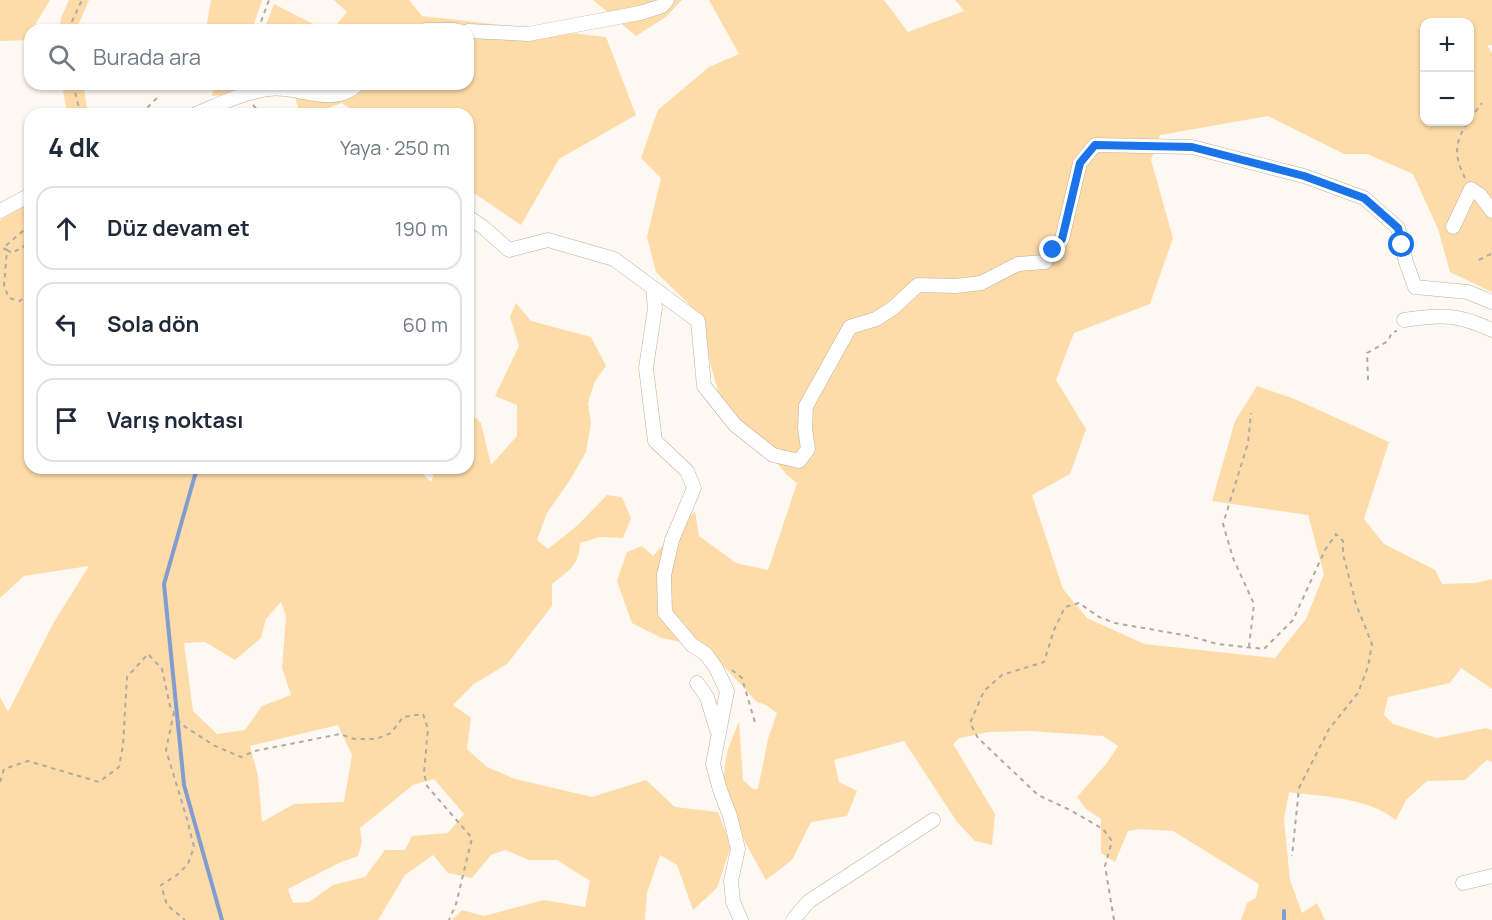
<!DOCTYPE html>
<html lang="tr">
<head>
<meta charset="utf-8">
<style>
  body { margin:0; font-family:Manrope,sans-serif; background:#f6f6f7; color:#1f2937 }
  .controls { position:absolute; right:18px; top:18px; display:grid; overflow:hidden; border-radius:12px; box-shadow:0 2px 4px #0004 }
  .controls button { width:54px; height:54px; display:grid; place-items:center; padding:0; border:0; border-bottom:2px solid #e0e1e3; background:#fff; color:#1f2937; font:30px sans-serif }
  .stop { position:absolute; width:18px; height:18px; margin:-14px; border:4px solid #1a73e8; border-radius:50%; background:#fff }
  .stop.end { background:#1a73e8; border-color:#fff; box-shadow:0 2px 6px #0008 }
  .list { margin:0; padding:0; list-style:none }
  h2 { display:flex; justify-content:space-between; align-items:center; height:78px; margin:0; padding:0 24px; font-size:26px }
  h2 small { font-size:20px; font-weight:400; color:#747a83 }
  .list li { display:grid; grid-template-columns:39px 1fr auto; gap:18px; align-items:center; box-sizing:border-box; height:84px; margin:0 12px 12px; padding:0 12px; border:2px solid #e0e1e3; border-radius:18px }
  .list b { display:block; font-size:22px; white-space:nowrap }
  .list em { font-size:20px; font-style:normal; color:#747a83 }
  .icon { flex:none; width:33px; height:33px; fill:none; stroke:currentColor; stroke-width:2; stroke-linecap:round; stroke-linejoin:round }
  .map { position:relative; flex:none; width:1492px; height:920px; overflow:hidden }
  .search { position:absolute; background:#fff; box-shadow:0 2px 4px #0004; left:24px; top:24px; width:450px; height:66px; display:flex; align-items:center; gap:15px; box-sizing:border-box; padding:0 21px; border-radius:18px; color:#747a83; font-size:22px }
  .panel { position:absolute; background:#fff; box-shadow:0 2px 4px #0004; left:24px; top:108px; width:450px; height:366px; border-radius:18px }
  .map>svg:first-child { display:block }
  .green { fill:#fddca9; fill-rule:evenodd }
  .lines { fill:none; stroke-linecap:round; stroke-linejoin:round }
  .stream { stroke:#819ccf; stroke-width:4 }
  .street-casing { stroke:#bcb09e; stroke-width:15 }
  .path { stroke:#afaaa3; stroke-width:2; stroke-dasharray:4.5 4.5; stroke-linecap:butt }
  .street { stroke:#fff; stroke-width:14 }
  .route { stroke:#1a73e8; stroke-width:8 }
</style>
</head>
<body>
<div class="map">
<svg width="1492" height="920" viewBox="0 0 1492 920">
  <rect width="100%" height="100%" fill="#fdf8f1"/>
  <!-- green -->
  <path class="green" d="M0 0H50L36 23 35 30H30V40L0 41Z
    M69 0H89L76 30H60L61 18Z
    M211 0H262L252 30H206Z
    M334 0H409L422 16 606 37 636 115 559 159 521 225 468 189V114H357L342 103 311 114H300L291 84H468V30H332L347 12Z
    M593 0H682L666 17 636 36Z
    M709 0H884L908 32 964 11 955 0H1492V45H1487L1492 53V292L1450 272 1438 229 1413 174 1367 154H1344L1268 116 1160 135 1151 160 1173 238 1150 304 1074 333 1056 380 1086 429 1070 474 1032 495 1063 589 1087 618 1144 644 1275 658 1306 619 1324 574 1308 515 1212 501 1235 421 1257 386 1297 400 1389 442 1364 519 1384 544 1435 570 1442 584 1475 583 1492 579V689L1461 668 1450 683 1388 697 1384 715 1393 724 1437 738 1486 728 1492 730V762L1487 760 1465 780 1427 781 1406 800 1396 820C1367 797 1324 797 1289 792L1284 820 1290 880 1302 913 1317 903 1325 920H1241L1247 903 1256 898 1259 884 1173 831 1140 829 1128 831 1115 862 1101 853V819L1086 809 1077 797 1107 763 1118 746 1103 736 1031 731 989 732 959 738 953 744 995 814 992 845 975 841 957 822 904 741 834 760 839 782 857 791 847 816 811 822 792 860 766 880 745 842 723 793 725 764 728 749 739 721 743 780 753 789H758L768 739 777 713 766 705 757 702 706 647 662 638 632 623 617 581 627 552 642 546 653 556 695 511 699 536 736 563 768 570 797 483 787 475 719 394 710 363 702 317 656 272 647 237 661 178 641 158 658 110 709 67 739 54ZM1424 22H1470V122H1424Z
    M274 4 325 30H264Z
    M62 84H83L88 114H67Z
    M214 84H249L224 95 212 96Z
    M30 182V468H417L431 482 436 468H468V410L481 423 491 465 517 436V405L495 396 519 346 510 317 516 303 531 321 591 337 606 366 595 381 588 403 591 423 586 452 570 480 547 513 537 540 548 549 577 526 607 495 622 497 631 518 623 538 600 537 580 543C579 566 569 570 552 584V606L507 664 474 684 453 705 471 718 467 749 487 767 515 779 592 797 646 780 675 807 718 812 731 846 717 888 693 910 677 865 660 855 647 893 645 920H452L462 910 484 916 544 900 585 907 590 881 557 860H529L505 850 491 855 472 878 448 873 433 855 405 875 378 920H0V697L8 712 54 622 89 566 24 576 0 598V220L23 204ZM281 602 286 616 282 668 291 695 262 706 245 730 217 734 193 711 184 643 205 642 235 660 261 638 266 619ZM338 725 352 755 344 802 294 804 262 822 258 776 250 746ZM434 779 464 814 448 833 412 836 405 850H385L365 877 333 885 309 902 293 903 288 889 339 863 358 856 362 842 360 828 413 785Z"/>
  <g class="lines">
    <!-- stream -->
    <path class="stream" d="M197 468 164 584 184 785 222 920
      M1284 920V911"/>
    <!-- street casing -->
    <g class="street-casing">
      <path id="street" d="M425 30H455
        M468 31 528 34 640 13 662 6 667 0
        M196 114C220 104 242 93 268 89 298 84 331 109 358 84
        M0 211 30 195
        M468 217 483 227 509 250 548 240 614 259 698 321 704 386 735 425 773 455 799 461 808 449 805 428 806 406 850 327 876 319 893 308 918 285 956 286 981 283 1018 264 1045 262 1062 239 1080 163 1095 145 1192 147 1304 176 1364 198 1398 228 1406 262 1415 287 1468 292 1492 302
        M1453 227 1471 189 1480 195 1492 211
        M653 288 655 308 646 368 655 441 687 471 694 488 672 540 664 575 665 613 692 645 706 654 716 668 727 691 713 764 720 790 730 816 738 849 731 881 733 902 741 920
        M1404 320C1441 314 1458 314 1492 330
        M697 683 707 697 717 730
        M1463 883 1492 876
        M793 920 808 902 933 820"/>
    </g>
    <!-- path -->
    <path class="path" d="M68 30 82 0
      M258 30 269 0
      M73 84 79 108 78 114
      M253 105 261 114
      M141 114 159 96
      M1470 119 1482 103
      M1465 178C1454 156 1454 143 1468 122
      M30 225 3 248 7 250 4 286 9 298 20 301 30 291
      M7 250 12 253 30 243
      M1479 260 1491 254
      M1368 380 1367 353 1388 341 1392 332 1397 331
      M1249 647 1254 604 1233 558 1223 524 1248 443 1251 413
      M732 670 742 678 756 726
      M174 712 166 750 187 819 194 847 188 864 177 875 161 885 167 905 185 920
      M0 782 4 769 28 761 99 782 119 767 123 745 127 677 148 654 162 669 170 706 181 724 215 746 241 757 255 751 340 734 354 739H376L391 733 403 717 423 714 428 729 424 773 427 786 472 838 456 904 449 920
      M1114 920 1105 866 1112 841 1103 829 1070 810 1038 795 978 738 970 723 984 691 1002 675 1044 662 1054 630 1065 607 1079 603 1099 617 1115 623 1189 636 1217 644 1264 649 1293 620 1325 550 1336 534 1343 541V554L1356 604 1372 644 1368 667 1358 693 1329 729 1299 788 1292 856"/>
    <!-- street -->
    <use href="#street" class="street"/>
  </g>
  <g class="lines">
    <!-- route -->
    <path class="route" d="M1053 250 1062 239 1080 163 1095 145 1192 147 1304 176 1364 198 1398 228 1402 245"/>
  </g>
</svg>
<div class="controls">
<button>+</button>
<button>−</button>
</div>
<div class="stop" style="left:1402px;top:245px"></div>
<div class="stop end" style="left:1053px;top:250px"></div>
<div class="search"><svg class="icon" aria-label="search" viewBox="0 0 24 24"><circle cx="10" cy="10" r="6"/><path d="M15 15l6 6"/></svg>Burada ara</div>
<section class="panel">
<h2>4 dk<small>Yaya · 250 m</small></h2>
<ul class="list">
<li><svg class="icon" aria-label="ahead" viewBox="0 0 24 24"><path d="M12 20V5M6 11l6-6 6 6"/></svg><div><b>Düz devam et</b></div><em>190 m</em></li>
<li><svg class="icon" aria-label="left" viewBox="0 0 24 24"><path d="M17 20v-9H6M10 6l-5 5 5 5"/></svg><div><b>Sola dön</b></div><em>60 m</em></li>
<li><svg class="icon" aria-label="arrive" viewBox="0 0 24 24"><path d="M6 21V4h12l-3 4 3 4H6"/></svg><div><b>Varış noktası</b></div></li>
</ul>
</section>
</div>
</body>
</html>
